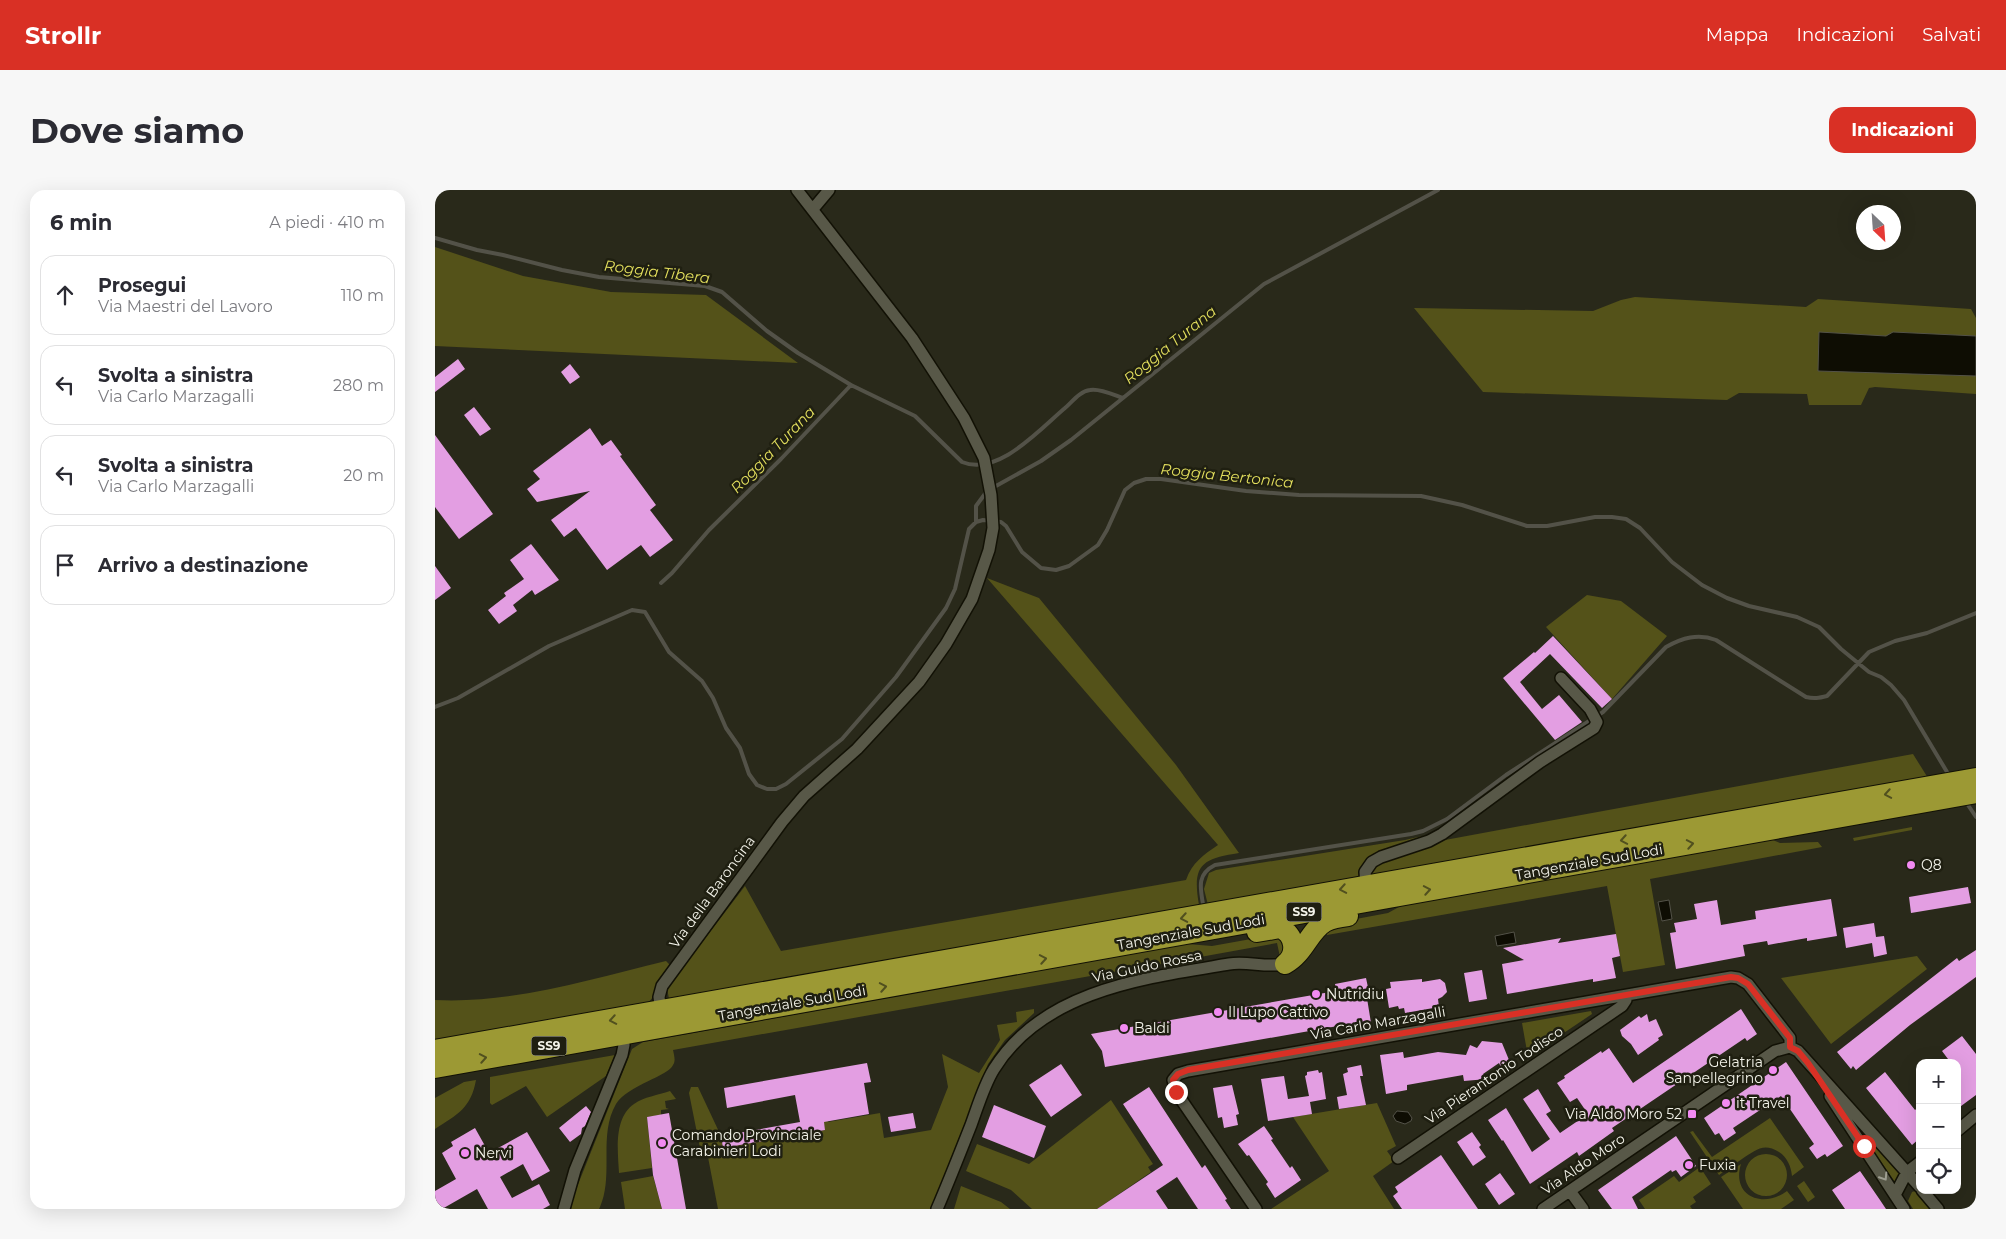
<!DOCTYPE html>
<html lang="it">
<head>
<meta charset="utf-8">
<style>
  body { margin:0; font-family:Montserrat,sans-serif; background:#f7f7f7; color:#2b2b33 }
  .controls { position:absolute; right:15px; bottom:15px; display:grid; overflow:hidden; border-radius:10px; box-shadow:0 5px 20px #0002 }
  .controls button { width:45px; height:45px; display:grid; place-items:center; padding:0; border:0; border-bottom:1px solid #e1e1e2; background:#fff; color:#2b2b33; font:25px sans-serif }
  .compass { position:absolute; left:1421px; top:15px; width:45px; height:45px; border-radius:50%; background:#fff; box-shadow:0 5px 20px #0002; rotate:155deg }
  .stop { position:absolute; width:15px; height:15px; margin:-11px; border:4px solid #d93025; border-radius:50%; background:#fff }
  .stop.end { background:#d93025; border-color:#fff; box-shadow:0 1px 5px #0008 }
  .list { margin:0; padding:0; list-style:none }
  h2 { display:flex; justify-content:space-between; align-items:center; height:65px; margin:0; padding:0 20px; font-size:21px }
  h2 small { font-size:16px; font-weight:400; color:#7c7c81 }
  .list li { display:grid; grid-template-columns:32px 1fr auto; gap:15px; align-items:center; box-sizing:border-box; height:80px; margin:0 10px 10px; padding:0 10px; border:1px solid #e1e1e2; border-radius:15px }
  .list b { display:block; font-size:19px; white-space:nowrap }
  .list p { margin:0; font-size:16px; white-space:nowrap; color:#7c7c81 }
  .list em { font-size:16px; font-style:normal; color:#7c7c81 }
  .icon { flex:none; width:28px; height:28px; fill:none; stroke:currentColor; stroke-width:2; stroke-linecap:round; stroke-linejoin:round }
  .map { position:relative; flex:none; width:1541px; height:1019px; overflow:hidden; border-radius:15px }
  header { display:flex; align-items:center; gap:30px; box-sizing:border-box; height:70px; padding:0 25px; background:#d93025; color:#fff }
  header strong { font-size:24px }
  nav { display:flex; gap:28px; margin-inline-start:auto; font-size:18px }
  .intro { display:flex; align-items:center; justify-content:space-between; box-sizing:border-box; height:120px; padding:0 30px }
  h1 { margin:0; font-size:35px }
  .button { padding:12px 22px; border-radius:15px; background:#d93025; color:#fff; font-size:18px; font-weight:700 }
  main { display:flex; gap:30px; padding:0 30px }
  aside { flex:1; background:#fff; border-radius:15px; box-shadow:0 5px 20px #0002 }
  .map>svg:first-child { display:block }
  .green { fill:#545219 }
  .water { fill:#0e0d03; stroke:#535248 }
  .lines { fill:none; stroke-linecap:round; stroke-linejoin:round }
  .stream { stroke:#535248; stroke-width:4 }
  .building { fill:#e39ee2 }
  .street-casing { stroke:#121105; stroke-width:14 }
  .highway-casing { stroke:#121105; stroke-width:22 }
  .street { stroke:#585848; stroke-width:11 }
  .highway { stroke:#9c9934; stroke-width:20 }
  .oneway { stroke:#51501f }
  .oneway2 { stroke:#9e9e91 }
  .route { stroke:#d93025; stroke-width:6 }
  .poi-dot { fill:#f28af2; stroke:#1f1f11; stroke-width:2 }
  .labels { text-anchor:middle; stroke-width:5; stroke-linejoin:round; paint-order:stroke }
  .shield { fill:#1f1f11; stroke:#b4b4a9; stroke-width:1 }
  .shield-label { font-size:12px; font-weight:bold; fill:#f4f4ea }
  .street-label { font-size:14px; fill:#f4f4ea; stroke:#1f1f11 }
  .poi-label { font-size:14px; fill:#f4f4ea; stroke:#1f1f11; text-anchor:start }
  .water-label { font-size:15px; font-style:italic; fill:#e3df5d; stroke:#1f1f11 }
</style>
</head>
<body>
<header>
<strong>Strollr</strong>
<nav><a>Mappa</a><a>Indicazioni</a><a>Salvati</a></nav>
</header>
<div class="intro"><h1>Dove siamo</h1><a class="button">Indicazioni</a></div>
<main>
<aside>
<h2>6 min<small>A piedi · 410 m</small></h2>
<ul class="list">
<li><svg class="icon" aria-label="ahead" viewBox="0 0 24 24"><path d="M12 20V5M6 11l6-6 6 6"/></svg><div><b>Prosegui</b><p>Via Maestri del Lavoro</p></div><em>110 m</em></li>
<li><svg class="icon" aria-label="left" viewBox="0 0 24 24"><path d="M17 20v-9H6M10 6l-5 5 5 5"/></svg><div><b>Svolta a sinistra</b><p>Via Carlo Marzagalli</p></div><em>280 m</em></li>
<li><svg class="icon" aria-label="left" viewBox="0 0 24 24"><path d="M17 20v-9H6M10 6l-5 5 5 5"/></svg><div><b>Svolta a sinistra</b><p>Via Carlo Marzagalli</p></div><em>20 m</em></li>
<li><svg class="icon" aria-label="arrive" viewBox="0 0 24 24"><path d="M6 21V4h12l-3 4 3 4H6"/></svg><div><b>Arrivo a destinazione</b></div></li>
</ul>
</aside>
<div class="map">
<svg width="1541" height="1019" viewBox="0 0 1541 1019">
  <rect width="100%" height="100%" fill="#29291a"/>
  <!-- green -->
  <path class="green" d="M0 57 88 86 176 102 271 105 363 173 0 156Z
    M1200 107 1371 117 1383 109 1536 119 1541 128V204L1440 197 1434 198 1426 215H1374L1372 204 1304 203 1292 210 1048 202 979 118 1158 121 1186 110Z
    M552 388 604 408 741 575 804 663C766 669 757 675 764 715L234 809 232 798 310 696 346 761 751 690C757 673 768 665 783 655Z
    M1152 405 1186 411 1232 446 1177 509 1111 437Z
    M1478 564 1493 588 773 715 769 699 774 683 781 680 970 650 996 644 1008 647 1010 650Z
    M1477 637V640L1419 651 1418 648Z
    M1333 648 1345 653 1383 652 1387 657 1215 689 1230 775 1188 782 1172 696 892 745V740L905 732 953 723 973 712Z
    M838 745 852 754 845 767 842 753 721 775 723 785 710 788 706 777 238 860C239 865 241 871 238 875 234 886 193 895 181 914 163 945 179 985 165 1017L164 1019H136L138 1007 197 859 208 852 752 754 777 756Z
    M1482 766 1492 779 1396 854 1346 788Z
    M231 771 236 776 221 796 218 807 213 813 0 851V810C78 814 156 789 231 771Z
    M599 819V823L570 850 553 874 496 1019H283L272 962 266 963 254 903 256 897H263L286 946 288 958 390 940 388 928H392L393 932 445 923 449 948 496 940 513 897 507 864 544 883 565 850 562 835 582 832 581 822Z
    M1156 821 1157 824 1093 867 1087 833Z
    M180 865 171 886 112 927 91 896 57 915 55 913V887Z
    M41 890C36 918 23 924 0 939V908L29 892Z
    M235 901 241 909 230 911 231 918 234 919 226 920V925L212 927 217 978 184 983C183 963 178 928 199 914 209 907 223 905 235 901Z
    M676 910 718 974 713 977 716 982 662 1019H597L576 1000 531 981 542 954 594 974Z
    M942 913 961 956 952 961 959 971 938 986 959 1019H836L894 981 858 927Z
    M1335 928 1369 977 1357 986C1356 976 1352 967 1344 962 1328 952 1320 961 1307 969 1300 974 1292 979 1284 985L1255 942 1258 941 1260 944 1277 967Z
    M1425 938 1466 986 1462 995 1424 940Z
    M1310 985a21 21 0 1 1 42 0a21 21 0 1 1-42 0Z
    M1306 974C1296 1006 1328 1019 1352 1001L1359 1010 1346 1019H1308L1286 987Z
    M1265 977 1276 994 1258 1007 1261 1012 1255 1016 1257 1019H1210L1204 1010 1239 986 1244 992Z
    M218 986 227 1019H190L186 992Z
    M1369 991 1380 1007 1373 1012 1362 996Z
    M526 996 566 1012 575 1019H519Z
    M1480 1001 1495 1019H1478L1473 1011 1477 1002Z"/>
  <!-- water -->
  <path class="water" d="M1384 142 1451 146 1458 142 1541 146V186L1383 181Z
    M1234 710 1237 729 1227 731 1223 712Z
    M1079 742 1081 753 1062 756 1060 746Z
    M962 921 973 922 977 928 976 931 970 934 961 931 958 926Z"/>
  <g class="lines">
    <!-- stream -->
    <path class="stream" d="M0 48 42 60 68 65 127 80 164 87 270 96 287 102 332 141 363 163 416 195
      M541 332V316L552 301 606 271 636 250 688 208
      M226 393 237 383 274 340 346 269 416 195 480 226 527 272C563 287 605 239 630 218 637 212 645 201 655 200 665 198 679 205 688 208L829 94 1003 0
      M0 517 23 508 114 456 197 420 210 422 234 462 267 491 278 508 291 538 305 558 314 584 322 595 332 599H341L351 594 407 549 461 487 511 418 520 399 534 339 541 332 548 330 566 332 571 336 587 362 606 378 621 380 634 376 663 355 672 340 690 300 699 293 711 289H726L811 301 864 305 986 306 1027 315 1092 336H1112L1160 327H1177L1191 329 1205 338 1237 372 1267 395 1292 408 1314 416 1362 427 1384 437 1406 459 1434 482 1446 487 1456 495 1469 510 1515 587
      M1531 612 1541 627
      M768 714C765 697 762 684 780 675L976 644 988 641 1012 629 1071 585 1168 522 1231 457C1247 448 1263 443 1281 450L1371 507C1379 509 1384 508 1392 506L1434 462 1460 451 1492 443 1541 423"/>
  </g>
  <!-- building -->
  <path class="building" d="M23 169 30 179 0 202V187Z
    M135 174 145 187 135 194 126 182Z
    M39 217 56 239 45 246 29 225Z
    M155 238 167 256 176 250 187 265 185 266 221 315 215 320 238 350 215 367 206 355 172 380 141 338 129 347 116 330 155 301 102 312 92 299 105 289 98 281Z
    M0 245 58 324 24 349 0 317Z
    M96 354 124 390 100 405 97 400 78 415 82 421 64 434 53 420 71 406 69 403 89 389 75 370Z
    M0 376 16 398 0 410Z
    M1118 446 1177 509 1167 518 1115 464 1085 492 1107 519 1124 505 1147 532 1120 550 1068 488 1099 462 1100 463Z
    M1533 697 1536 713 1476 723 1474 707Z
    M1396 709 1402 746 1372 751V748L1333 755 1332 751 1308 755 1310 766 1241 779 1235 743 1241 742 1239 733 1262 729 1259 714 1282 710 1286 735 1321 729 1320 721Z
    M1439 733 1441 747 1449 746 1452 764 1439 767 1437 753 1411 758 1408 738Z
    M1181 744 1185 766 1177 768 1181 788 1158 792V789L1072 804 1067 774 1089 770 1068 758 1126 748 1123 753Z
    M1541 760V787L1475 835 1421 880 1418 876 1416 879 1402 862 1522 768 1524 771Z
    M1047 780 1052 809 1034 812 1029 783Z
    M931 788 934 802H931L936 833 915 837 914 834 670 877 667 861 656 844 901 801 900 794Z
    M987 789V792L1005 789 1010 793 1012 802 1007 807 1003 809 1004 817 970 823 969 818 964 819 963 816 954 818 951 799 956 798 955 792Z
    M1306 819 1322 844 1312 851 1310 848 1177 938 1179 941 1144 966 1142 962 1095 994 1068 950 1067 951 1053 930 1071 918 1097 962 1115 949 1088 909 1103 899 1116 921 1111 924 1125 943 1153 924 1142 908 1135 912 1122 893 1130 888 1129 886 1166 861 1167 863 1174 858 1198 893Z
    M1212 824 1214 832 1221 829 1228 845 1223 848 1224 850 1203 865 1196 854 1187 846 1185 840 1204 826 1206 828Z
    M1527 846 1541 864V905L1522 919V873H1516L1507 861Z
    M1047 851 1067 853 1074 870 1066 877 1064 873 1048 884 1052 889 1029 891 1028 885 972 895V900L951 904 945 865 968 862 969 868 1003 862 1031 865 1035 855 1042 858Z
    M1351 872 1408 956 1392 967 1390 964 1382 969 1374 958 1379 954 1346 906 1298 938 1301 943 1289 951 1284 943 1280 945 1269 928Z
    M432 873 436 892 429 893 434 924 389 932 390 940 288 958 286 946 365 932 360 905 292 918 289 898Z
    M626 874 647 905 616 927 594 895Z
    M926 875 928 886H925L931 915 904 919 902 907 912 905 908 884 913 882 912 878Z
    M883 880 884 883 887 882 891 909 875 912 877 924 833 931 826 889 849 886 853 909 874 906 870 886 872 885V882Z
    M1450 882 1480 920 1485 916V948L1477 955 1431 898Z
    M797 895 804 924 801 925 803 935 789 938 787 927 783 928 778 898Z
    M714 897 767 978 770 975 792 1009 790 1010 796 1019H763L742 987 721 1001 733 1019H662L728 975 688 914Z
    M559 915 611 936 599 968 547 947Z
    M151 916 156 922 150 936 147 938 146 944 135 952 124 938Z
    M234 923 251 1019H227L218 985 212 927Z
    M478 923 481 938 456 942 453 927Z
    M829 936 838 949 836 950 855 978 857 976 866 990 840 1008 831 994 833 992 814 965 812 966 803 954Z
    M40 938 54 963 92 942 115 981 97 991 88 974 65 987 77 1008 104 994 115 1015 108 1019H53L42 999 7 1019H0V1001L21 989 7 963 18 956 16 952Z
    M1037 942 1046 955 1044 957 1051 967 1038 976 1022 952Z
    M1241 946 1261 976 1246 987 1241 980 1237 982 1236 980 1197 1007 1203 1019H1177L1163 1000Z
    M1006 965 1043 1019H967L958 1006 963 1002 960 997Z
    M1425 981 1445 1010 1451 1019H1410L1397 1000Z
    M1065 983 1080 1004 1064 1015 1050 994Z"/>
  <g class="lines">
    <!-- street casing -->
    <g class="street-casing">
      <path id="street" d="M378 19 394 0
        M931 695 930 682 937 672 946 667 994 651 1007 644 1105 572 1159 538 1162 532 1155 519 1126 488
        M226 822 224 807 227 796 347 632 369 606 422 559 484 492 511 454 537 409 554 360 558 338 556 305 549 268 529 228 477 148 362 0
        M1355 857 1363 861 1485 997
        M1395 906 1469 1019
        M1522 941 1541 925
        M963 968 1187 816 1191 810V806
        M1487 1000 1503 1019
        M1135 1001 1148 1019
        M1460 1005 1472 982 1485 972
        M129 1019 140 980 187 865 189 855 188 843
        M502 1019C514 991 525 963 536 935 543 916 549 895 559 879 608 800 710 788 794 774 813 771 831 778 850 774
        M821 1019 741 902 738 890 743 884 753 881 1296 787 1303 788 1313 794 1355 848V857
        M1108 1019 1340 861 1355 857"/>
    </g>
    <!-- highway casing -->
    <g class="highway-casing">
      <path id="highway" d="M822 742 845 738C860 744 863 764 850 774
        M850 774C870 763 874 741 890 732 897 728 905 727 913 726
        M0 860 1541 588
        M0 878 1541 603"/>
    </g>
    <!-- street -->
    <use href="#street" class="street"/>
    <!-- highway -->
    <use href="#highway" class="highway"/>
  </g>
  <!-- one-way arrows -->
  <defs><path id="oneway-chevron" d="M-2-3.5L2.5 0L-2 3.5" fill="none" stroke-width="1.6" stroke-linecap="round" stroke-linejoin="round" transform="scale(1.25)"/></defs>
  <g class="oneway">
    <use href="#oneway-chevron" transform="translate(1453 604) rotate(170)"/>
    <use href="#oneway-chevron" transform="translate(1189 650) rotate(170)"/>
    <use href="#oneway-chevron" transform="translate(1255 654) rotate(-10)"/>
    <use href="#oneway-chevron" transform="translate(908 699) rotate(170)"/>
    <use href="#oneway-chevron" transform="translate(992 700) rotate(-10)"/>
    <use href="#oneway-chevron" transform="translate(749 728) rotate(170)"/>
    <use href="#oneway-chevron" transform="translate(608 769) rotate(-10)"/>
    <use href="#oneway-chevron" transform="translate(448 797) rotate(-10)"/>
    <use href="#oneway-chevron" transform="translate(178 830) rotate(170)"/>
    <use href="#oneway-chevron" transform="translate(48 868) rotate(-10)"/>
  </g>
  <use class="oneway2" href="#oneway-chevron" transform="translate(1449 987) rotate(57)"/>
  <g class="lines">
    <!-- route -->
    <path class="route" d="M741 902 738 890 743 884 753 880 1296 787 1303 788 1313 794 1355 848V857L1363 861 1373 873 1429 956"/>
  </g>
  <!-- markers -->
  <g class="poi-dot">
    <circle cx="1476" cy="675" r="5"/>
    <circle cx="881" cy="804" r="5"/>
    <circle cx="783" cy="822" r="5"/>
    <circle cx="689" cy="838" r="5"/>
    <circle cx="1338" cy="880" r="5"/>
    <circle cx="1291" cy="913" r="5"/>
    <rect x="1252" y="919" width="10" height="10" rx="2.5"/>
    <circle cx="227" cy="953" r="5"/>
    <circle cx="30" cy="963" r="5"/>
    <circle cx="1254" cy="975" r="5"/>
  </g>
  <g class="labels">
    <!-- shield labels -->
    <g class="shield">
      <rect x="851.5" y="712.5" width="35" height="19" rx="4"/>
      <rect x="96.5" y="846.5" width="35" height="19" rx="4"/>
    </g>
    <g class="shield-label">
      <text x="869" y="726">SS9</text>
      <text x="114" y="860">SS9</text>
    </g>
    <!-- street labels -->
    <g class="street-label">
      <text transform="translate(1154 672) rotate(-10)" y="5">Tangenziale Sud Lodi</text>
      <text transform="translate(277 702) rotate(-54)" y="5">Via della Baroncina</text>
      <text transform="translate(756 742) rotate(-10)" y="5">Tangenziale Sud Lodi</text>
      <text transform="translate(712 776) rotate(-12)" y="5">Via Guido Rossa</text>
      <text transform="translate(357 813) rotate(-10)" y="5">Tangenziale Sud Lodi</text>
      <text transform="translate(943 833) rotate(-10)" y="5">Via Carlo Marzagalli</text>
      <text transform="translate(1059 885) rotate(-34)" y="5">Via Pierantonio Todisco</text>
      <text transform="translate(1148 974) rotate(-34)" y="5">Via Aldo Moro</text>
    </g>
    <!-- poi labels -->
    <g class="poi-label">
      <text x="1486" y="680">Q8</text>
      <text x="891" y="809">Nutridiu</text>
      <text x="793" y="827">Il Lupo Cattivo</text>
      <text x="699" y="843">Baldi</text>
      <text x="1328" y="877" text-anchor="end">Gelatria<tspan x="1328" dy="16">Sanpellegrino</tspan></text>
      <text x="1301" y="918">it Travel</text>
      <text x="1247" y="929" text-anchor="end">Via Aldo Moro 52</text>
      <text x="237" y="950">Comando Provinciale<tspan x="237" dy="16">Carabinieri Lodi</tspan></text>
      <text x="40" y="968">Nervi</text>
      <text x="1264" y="980">Fuxia</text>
    </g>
    <!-- water labels -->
    <g class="water-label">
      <text transform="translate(222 82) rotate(7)" y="5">Roggia Tibera</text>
      <text transform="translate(735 155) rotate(-39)" y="5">Roggia Turana</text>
      <text transform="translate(338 260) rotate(-46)" y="5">Roggia Turana</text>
      <text transform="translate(792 286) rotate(6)" y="5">Roggia Bertonica</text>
    </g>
  </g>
</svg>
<div class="controls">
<button>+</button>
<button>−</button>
<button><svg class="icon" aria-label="locate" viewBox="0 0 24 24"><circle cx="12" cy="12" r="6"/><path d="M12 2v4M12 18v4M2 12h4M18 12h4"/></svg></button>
</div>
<svg class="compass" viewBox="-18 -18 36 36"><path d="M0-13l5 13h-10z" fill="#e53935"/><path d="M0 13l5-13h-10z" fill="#7c7c81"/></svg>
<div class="stop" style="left:1429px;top:956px"></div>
<div class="stop end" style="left:741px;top:902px"></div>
</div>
</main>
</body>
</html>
